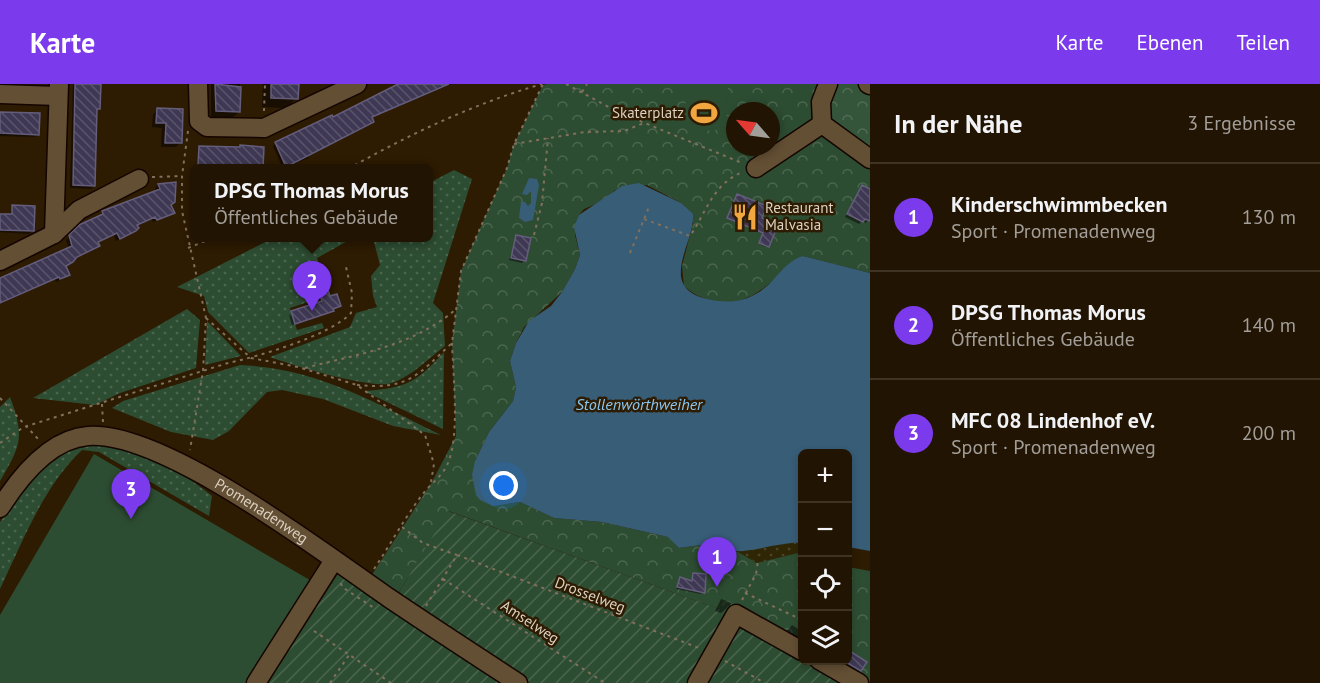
<!DOCTYPE html>
<html lang="de">
<head>
<meta charset="utf-8">
<style>
  body { margin:0; font-family:"PT Sans",sans-serif; background:#2a1d0c; color:#f1f3f6 }
  .controls { position:absolute; right:18px; bottom:18px; display:grid; overflow:hidden; border-radius:9px; box-shadow:0 3px 9px #0003 }
  .controls button { width:54px; height:54px; display:grid; place-items:center; padding:0; border:0; border-bottom:2px solid #3f3324; background:#221402; color:#f1f3f6; font:30px sans-serif }
  .compass { position:absolute; left:726px; top:18px; width:54px; height:54px; border-radius:50%; background:#221402; box-shadow:0 3px 9px #0003; rotate:298deg }
  .you { position:absolute; left:504px; top:402px; width:21px; height:21px; margin:-15px; border:4px solid #fff; border-radius:50%; background:#1a73e8; box-shadow:0 0 0 9px #1a73e833 }
  .badge { display:grid; place-items:center; width:39px; height:39px; border-radius:50%; background:#7c3aed; color:#fff; font-size:20px; font-weight:700 }
  .pin { position:absolute; translate:-50% -50px; filter:drop-shadow(0 2px 3px #0008) }
  .pin::after { content:''; position:absolute; top:32px; width:21px; height:18px; background:inherit; clip-path:polygon(0 0,100% 0,50% 100%) }
  .popup { position:absolute; left:190px; top:80px; width:243px; height:78px; box-sizing:border-box; display:grid; place-content:center; border-radius:9px; background:#221402; filter:drop-shadow(0 2px 4px #0005); font-size:20px; white-space:nowrap; color:#a29e99 }
  .popup b { font-size:22px; color:#f1f3f6 }
  .popup::after { content:''; position:absolute; left:50%; top:100%; margin-left:-12px; border:12px solid transparent; border-top-color:#221402 }
  .list { margin:0; padding:0; list-style:none }
  h2 { display:flex; justify-content:space-between; align-items:center; height:78px; margin:0; padding:0 24px; font-size:26px }
  h2 small { font-size:20px; font-weight:400; color:#a29e99 }
  .list li { display:grid; grid-template-columns:39px 1fr auto; gap:18px; align-items:center; box-sizing:border-box; height:108px; padding:0 24px; border-top:2px solid #3f3324 }
  .list b { display:block; font-size:22px; white-space:nowrap }
  .list p { margin:0; font-size:20px; white-space:nowrap; color:#a29e99 }
  .list em { font-size:20px; font-style:normal; color:#a29e99 }
  .icon { flex:none; width:33px; height:33px; fill:none; stroke:currentColor; stroke-width:2; stroke-linecap:round; stroke-linejoin:round }
  .map { position:relative; flex:none; width:870px; height:599px; overflow:hidden }
  header { display:flex; align-items:center; gap:36px; box-sizing:border-box; height:84px; padding:0 30px; background:#7c3aed; color:#fff }
  header strong { font-size:28px }
  nav { display:flex; gap:33px; margin-inline-start:auto; font-size:21px }
  main { display:flex }
  aside { flex:1; background:#221402 }
  .map>svg:first-child { display:block }
  .grass { fill:url(#grass-dots) }
  .forest { fill:url(#forest-crowns) }
  .sand { fill:url(#sand-dots) }
  .park { fill:url(#park-crowns); fill-rule:evenodd }
  .garden { fill:url(#garden-furrows) }
  .pitch { fill:#2d4d32 }
  .water { fill:#385d77 }
  .shadow { fill:#0007 }
  .building { fill:url(#building-back-hatch); stroke:#645d7b; stroke-width:1.5 }
  .lines { fill:none; stroke-linecap:round; stroke-linejoin:round }
  .minor-casing { stroke:#150500; stroke-width:21 }
  .path { stroke:#80705c; stroke-width:2; stroke-dasharray:3 4.5; stroke-linecap:butt }
  .minor { stroke:#634f34; stroke-width:18 }
  .labels { text-anchor:middle; stroke-width:5; stroke-linejoin:round; paint-order:stroke }
  .poi-label { font-size:15px; fill:#ddd1c2; stroke:#2d1b02; text-anchor:end }
  .street-label { font-size:15px; fill:#ddd1c2; stroke:#2d1b02 }
  .water-label { font-size:16px; font-style:italic; fill:#89c7f4; stroke:#2d1b02 }
</style>
</head>
<body>
<header>
<strong>Karte</strong>
<nav><a>Karte</a><a>Ebenen</a><a>Teilen</a></nav>
</header>
<main>
<div class="map">
<svg width="870" height="599" viewBox="0 0 870 599">
  <defs>
    <pattern id="grass-dots" width="8" height="8" patternUnits="userSpaceOnUse" patternTransform="scale(1.5)"><rect width="8" height="8" fill="#2d4d32"/><path d="M2 2h.1M6 6h.1" fill="none" stroke="#4b664e" stroke-width="1.8" stroke-linecap="round"/></pattern>
    <pattern id="forest-crowns" width="20" height="18" patternUnits="userSpaceOnUse" patternTransform="scale(1.5)"><rect width="20" height="18" fill="#34553a"/><path d="M2 6a3 3 0 1 1 6 0M12 15a3 3 0 1 1 6 0" fill="none" stroke="#516c55"/></pattern>
    <pattern id="sand-dots" width="8" height="8" patternUnits="userSpaceOnUse" patternTransform="scale(1.5)"><rect width="8" height="8" fill="#2e2605"/><path d="M2 2h.1M6 6h.1" fill="none" stroke="#4c4428" stroke-width="1.8" stroke-linecap="round"/></pattern>
    <pattern id="park-crowns" width="20" height="18" patternUnits="userSpaceOnUse" patternTransform="scale(1.5)"><rect width="20" height="18" fill="#2d4d32"/><path d="M2 6a3 3 0 1 1 6 0M12 15a3 3 0 1 1 6 0" fill="none" stroke="#4b664e"/></pattern>
    <pattern id="garden-furrows" width="10" height="10" patternUnits="userSpaceOnUse" patternTransform="scale(1.5)"><rect width="10" height="10" fill="#2d4d32"/><path d="M-1 1l2-2M0 10L10 0M9 11l2-2" fill="none" stroke="#4b664e"/></pattern>
    <pattern id="building-back-hatch" width="6" height="6" patternUnits="userSpaceOnUse" patternTransform="scale(1.5)"><rect width="6" height="6" fill="#3f3854"/><path d="M-1 5l2 2M0 0l6 6M5-1l2 2" fill="none" stroke="#5a546b"/></pattern>
  </defs>
  <rect width="100%" height="100%" fill="#2d1b02"/>
  <!-- grass -->
  <path class="grass" d="M454 86 472 95 433 219 443 229 445 262C428 275 412 292 392 299 372 306 292 281 270 273L350 243 356 229 377 223 373 212 371 192 380 181 373 154H429V99Z
    M273 154H353L317 174 321 186 309 192 317 215 290 224 297 246 322 239 324 244 249 269 208 228 204 212 177 203Z
    M187 225 200 236 196 284 120 309 95 321 33 314Z
    M207 237 241 272 205 281Z
    M444 268 443 345 364 307C406 304 416 299 444 268Z
    M240 281C316 284 374 318 441 351L393 342 323 315 282 306 267 308 229 347 213 356 171 348 112 324 123 317Z
    M10 313C25 353 21 361 0 397V323Z
    M89 354C134 367 176 381 212 412L209 432 99 368 82 366C43 403 23 457 0 505V438L46 378Z"/>
  <!-- forest -->
  <path class="forest" d="M834 0H870V75L828 42 826 10Z"/>
  <!-- sand -->
  <path class="sand" d="M783 458 802 459V468L757 479 738 468Z"/>
  <!-- park -->
  <path class="park" d="M547 0H825L821 26 870 75V189L803 172C774 192 752 226 713 217 701 214 693 210 684 202L682 182 693 139 681 119 647 101 615 106 603 117 584 125 579 131 575 151 580 171 575 185 562 208 524 243 516 259 510 277 516 303 513 317 489 348 475 377 507 420 520 418 554 434 602 438 659 451 669 453 679 464 709 460 715 465 738 468 757 479 802 468V562L730 529 449 427 392 519 366 500 432 398 456 352 452 259 461 187 507 84 514 60 543 1ZM735 27H771V63H735Z
    M848 483 870 487V599L828 577 848 576Z"/>
  <!-- garden -->
  <path class="garden" d="M448 427 730 529 802 571V576L813 577 852 599H268L341 485 393 518Z"/>
  <!-- pitch -->
  <path class="pitch" d="M688 0 728 1 726 45 706 47 678 35 686 18Z
    M94 370 327 506 268 599H0V531Z"/>
  <!-- water -->
  <path class="water" d="M529 94 537 95 539 101 533 136 525 138 519 134 521 117 525 118 528 122 531 119V107L527 111 522 110Z
    M639 99 681 119 693 130C694 152 679 171 681 193 683 205 693 211 703 214 732 222 754 217 774 195 782 186 790 176 803 172L870 189V467L848 463V370H802V459C775 457 731 478 709 460L679 464 668 453 602 438 554 434 520 418 493 422 480 416 476 411 472 391 475 377 489 348 513 317 516 303 510 277 516 259 529 237 551 222 562 208 575 185 580 171 574 143 579 131 622 102Z"/>
  <!-- shadow -->
  <path class="shadow" d="M73 0H98L94 102 91 105 70 104Z
    M211 0H240L239 28 232 34 211 33Z
    M263 0H297L296 14 287 24 262 23Z
    M404 0H452L371 34 372 38 369 41 311 69 308 74 283 85 273 62 276 59Z
    M157 26 180 59 176 63H161L162 44 152 43 153 31Z
    M0 29 38 50 35 53 0 52Z
    M199 63 262 64 261 85 197 82Z
    M174 100 170 121 173 128 169 132 153 138 152 135 136 142 130 151 116 157 114 151 97 159 94 165 74 175 65 183 68 191 64 194 56 198 55 195 0 220V195L69 165 66 156 80 143 100 134 103 128 156 108 155 104 158 101Z
    M862 102 870 115V133L866 139 862 137 859 140 845 133Z
    M736 112 760 135 766 163 759 160 763 150 727 135Z
    M13 123 32 147 29 150 0 148V131L9 132Z
    M517 153 524 177 522 179 509 176Z
    M314 193 330 214 326 226 332 227 292 241 289 231 292 229 319 220 311 196Z
    M694 490 703 508 701 510 676 505 681 495 691 498Z
    M721 515 732 519 721 529 715 527Z
    M792 541 800 546 802 542V556L787 547Z
    M848 568 865 579 859 588 840 576H848Z"/>
  <!-- building -->
  <path class="building" d="M75 0H101L100 25H97L95 102 73 101Z
    M215 0 241 3 240 28 216 27Z
    M271 0H299L298 15 271 14Z
    M398 0H449L372 33 374 38 286 83 275 58 332 31 333 33Z
    M157 24 183 25 182 59H165L166 39H156Z
    M0 28 40 29 39 51 0 49Z
    M240 61 264 63 263 84 198 81 199 62 240 63Z
    M176 98 175 118 171 121 175 129 157 136 155 133 137 141 139 144 136 147 120 155 117 149 98 158 100 162 77 173 73 178 66 182 70 191 60 195 59 193 0 219V194L72 162 69 151 79 141 103 130 102 127 160 105 158 100Z
    M862 101 870 105V137L865 135 863 138 847 130Z
    M737 110 767 122 762 134 778 141 769 163 759 159 763 149 727 134Z
    M12 121 35 122 34 147 0 146V130H12Z
    M516 151 531 154 526 177 511 174Z
    M322 189 330 212 337 210 341 222 333 225 334 227 295 240 291 227 322 217 313 192Z
    M693 489 706 490 705 509 677 503 680 493 692 497Z
    M848 566 867 578 861 587 842 576H848Z"/>
  <g class="lines">
    <!-- minor casing -->
    <g class="minor-casing">
      <g id="minor">
        <path d="M198 0 199 37 207 43 264 44 357 0"/>
        <path d="M868 0 870 1"/>
        <path d="M0 10 58 12"/>
        <path d="M822 40 870 75"/>
        <path d="M756 84 822 40 821 18 828 0"/>
        <path d="M54 150 79 126 139 95"/>
        <path d="M0 177 54 150 59 0"/>
        <path id="s1" d="M0 424C19 394 49 355 88 352 163 346 325 470 389 514 432 543 475 571 518 599"/>
        <path d="M819 576 859 599"/>
        <path d="M256 599 334 476"/>
        <path d="M697 599 736 530 802 567"/>
      </g>
    </g>
    <!-- path -->
    <path class="path" d="M566 0 618 28 742 79
      M582 8 587 0
      M264 27 265 0
      M188 47 182 92V127L206 234 203 287 190 366
      M514 60 585 48 624 47 644 39
      M348 85C410 50 473 20 542 0
      M152 93 182 92
      M644 135 690 152C706 129 713 99 743 88
      M534 151 542 119 548 54
      M188 164 213 154
      M630 169 649 123
      M206 234 251 274 298 283 357 301 425 351 434 380 431 398
      M305 284C358 270 414 262 456 225
      M357 301C408 306 417 292 452 259L461 187 507 84 514 60 543 0
      M0 314 39 356
      M102 320 103 338
      M0 359 24 343 228 279C260 272 329 252 351 229L352 209 346 183
      M402 443 423 459 457 471
      M374 485C390 461 404 435 422 411 430 400 443 392 448 379 460 351 453 290 452 259
      M443 495 605 599
      M341 499 342 503 374 524
      M745 509 800 535 802 531
      M742 516 756 490 758 477
      M426 522 457 471 699 564
      M314 547 391 599
      M725 577 765 599
      M330 599 349 571"/>
    <!-- minor -->
    <use href="#minor" class="minor"/>
  </g>
  <!-- icons -->
  <defs>
    <g id="stadium-bare" transform="scale(2.07)"><path d="M0-5a6.5 5 0 1 0 0 10a6.5 5 0 1 0 0-10ZM-3.5-1.8h7v3.6h-7Z" fill="#f1a640" stroke="#2d1b02" stroke-width="2.5" paint-order="stroke"/></g>
    <g id="restaurant-bare" transform="scale(2.07)"><path d="M-5-6h1v4h1v-4h1v4h1v-4h1v5L-1.5 .5V6h-2V.5L-5-1ZM5-6V6H3V1.5H1.5Q1.5-4 5-6Z" fill="#f1a640" stroke="#2d1b02" stroke-width="2.5" paint-order="stroke"/></g>
  </defs>
  <g fill-rule="evenodd">
    <use href="#stadium-bare" x="704" y="29"/>
    <use href="#restaurant-bare" x="745" y="133"/>
  </g>
  <g class="labels">
    <!-- poi labels -->
    <g class="poi-label">
      <text x="684" y="34">Skaterplatz</text>
      <text x="765" y="129" text-anchor="start">Restaurant<tspan x="765" dy="17">Malvasia</tspan></text>
    </g>
    <!-- street labels -->
    <g class="street-label">
      <text dy="5" stroke="none"><textPath href="#s1" startOffset="309">Promenadenweg</textPath></text>
      <text transform="translate(590 511) rotate(21)" y="5">Drosselweg</text>
      <text transform="translate(530 538) rotate(33)" y="5">Amselweg</text>
    </g>
    <!-- water labels -->
    <g class="water-label">
      <text x="639" y="326">Stollenwörthweiher</text>
    </g>
  </g>
</svg>
<div class="controls">
<button>+</button>
<button>−</button>
<button><svg class="icon" aria-label="locate" viewBox="0 0 24 24"><circle cx="12" cy="12" r="6"/><path d="M12 2v4M12 18v4M2 12h4M18 12h4"/></svg></button>
<button><svg class="icon" aria-label="layers" viewBox="0 0 24 24"><path d="M12 4l9 5-9 5-9-5zM3 14l9 5 9-5"/></svg></button>
</div>
<svg class="compass" viewBox="-18 -18 36 36"><path d="M0-13l5 13h-10z" fill="#e53935"/><path d="M0 13l5-13h-10z" fill="#a29e99"/></svg>
<div class="you"></div>
<div class="pin badge" style="left:717px;top:503px">1</div>
<div class="pin badge" style="left:312px;top:227px">2</div>
<div class="popup"><b>DPSG Thomas Morus</b>Öffentliches Gebäude</div>
<div class="pin badge" style="left:131px;top:435px">3</div>
</div>
<aside>
<h2>In der Nähe<small>3 Ergebnisse</small></h2>
<ul class="list">
<li><span class="badge">1</span><div><b>Kinderschwimmbecken</b><p>Sport · Promenadenweg</p></div><em>130 m</em></li>
<li><span class="badge">2</span><div><b>DPSG Thomas Morus</b><p>Öffentliches Gebäude</p></div><em>140 m</em></li>
<li><span class="badge">3</span><div><b>MFC 08 Lindenhof eV.</b><p>Sport · Promenadenweg</p></div><em>200 m</em></li>
</ul>
</aside>
</main>
</body>
</html>
